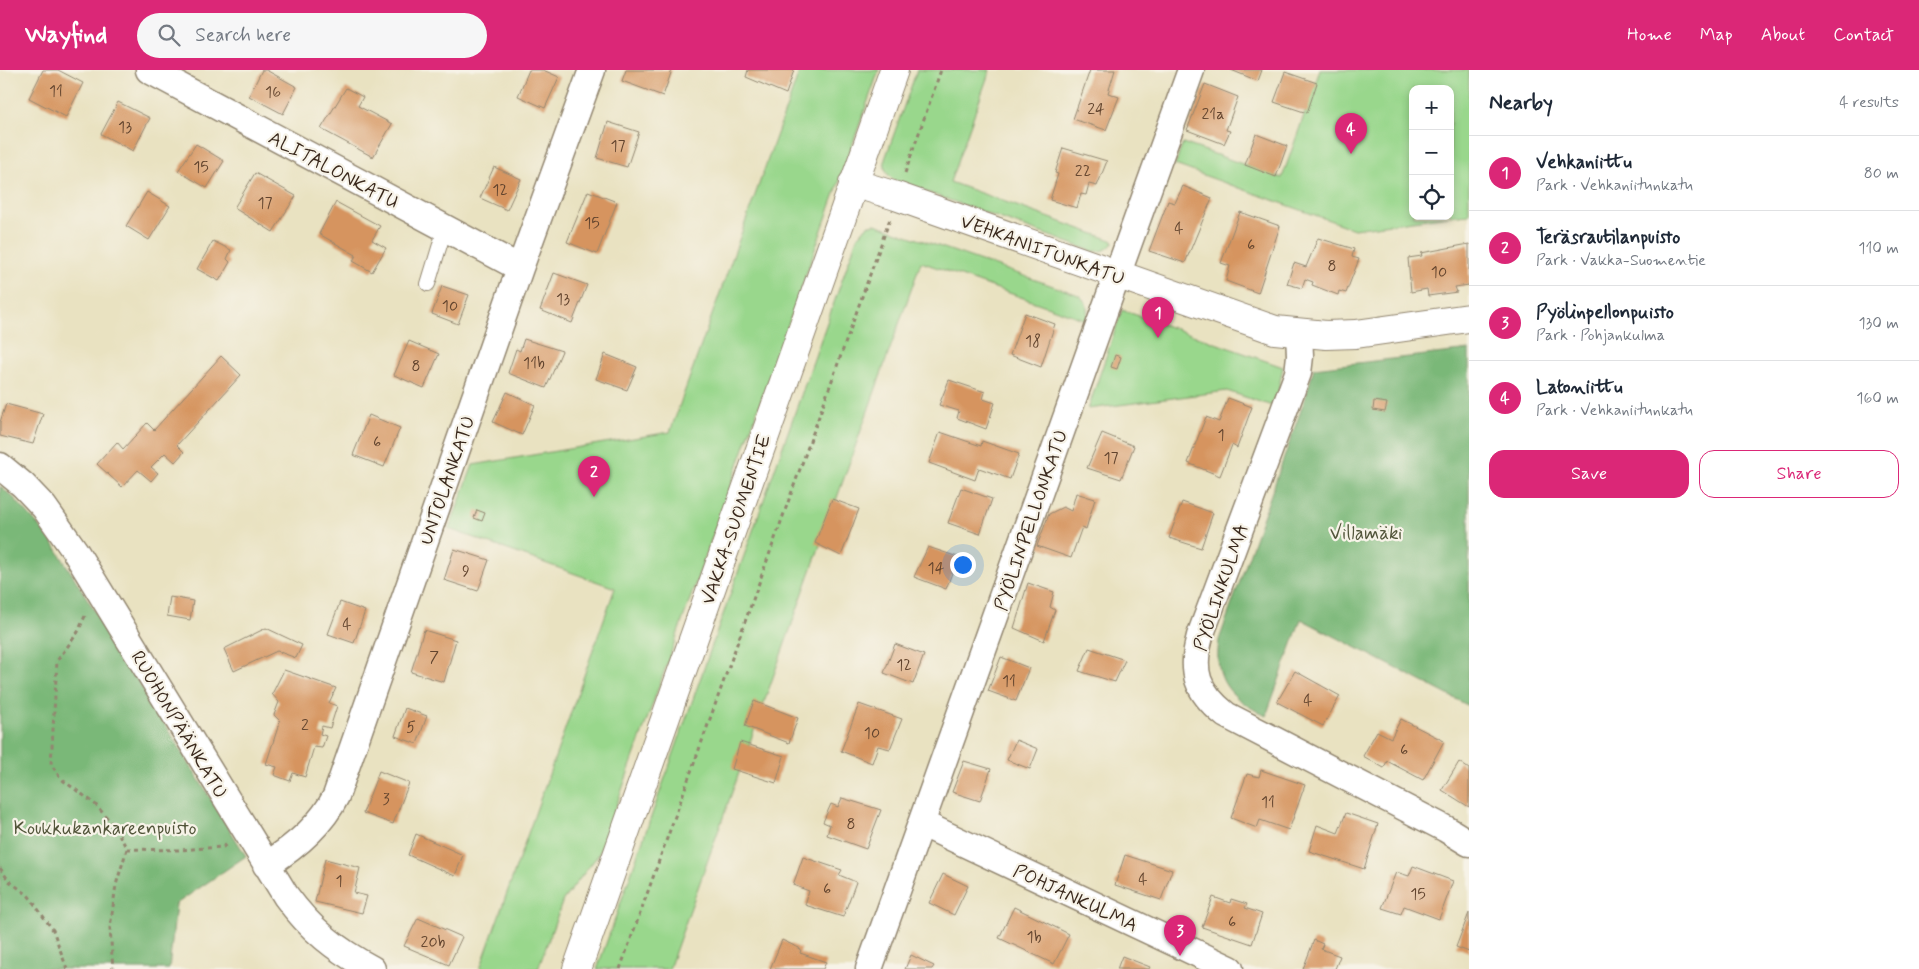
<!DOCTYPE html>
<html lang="en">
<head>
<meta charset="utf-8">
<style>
  body { margin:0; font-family:Mynerve,sans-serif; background:#f6f6f7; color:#1f2937 }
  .controls { position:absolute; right:15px; top:15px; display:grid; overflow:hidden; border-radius:10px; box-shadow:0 2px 8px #0003 }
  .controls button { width:45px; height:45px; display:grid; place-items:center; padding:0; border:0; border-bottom:1px solid #e0e1e3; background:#fff; color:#1f2937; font:25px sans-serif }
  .you { position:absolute; left:962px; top:494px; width:18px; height:18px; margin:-12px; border:4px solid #fff; border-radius:50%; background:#1a73e8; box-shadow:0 0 0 8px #1a73e833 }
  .badge { display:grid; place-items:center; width:32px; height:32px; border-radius:50%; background:#db2777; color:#fff; font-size:16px; font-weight:700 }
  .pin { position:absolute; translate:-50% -41px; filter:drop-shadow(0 1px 2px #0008) }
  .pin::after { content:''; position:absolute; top:26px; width:18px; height:15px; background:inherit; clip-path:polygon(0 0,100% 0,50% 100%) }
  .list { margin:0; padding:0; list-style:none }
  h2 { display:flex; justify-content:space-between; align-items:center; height:65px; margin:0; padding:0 20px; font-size:21px }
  h2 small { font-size:16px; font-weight:400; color:#747a83 }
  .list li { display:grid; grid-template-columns:32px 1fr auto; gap:15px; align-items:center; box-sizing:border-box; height:75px; padding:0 20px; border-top:1px solid #e0e1e3 }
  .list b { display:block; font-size:19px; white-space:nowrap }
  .list p { margin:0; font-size:16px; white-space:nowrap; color:#747a83 }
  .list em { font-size:16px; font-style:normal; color:#747a83 }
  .actions { display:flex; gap:10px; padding:15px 20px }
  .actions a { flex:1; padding:11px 0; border:1px solid #db2777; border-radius:15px; text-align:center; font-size:18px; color:#db2777 }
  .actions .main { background:#db2777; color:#fff }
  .icon { flex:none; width:28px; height:28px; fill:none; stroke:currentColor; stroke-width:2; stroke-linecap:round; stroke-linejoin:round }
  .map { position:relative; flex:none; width:1469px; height:899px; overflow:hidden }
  header { display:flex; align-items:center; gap:30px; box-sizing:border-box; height:70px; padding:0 25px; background:#db2777; color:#fff }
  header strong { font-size:24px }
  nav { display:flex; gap:28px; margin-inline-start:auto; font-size:18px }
  .search { width:350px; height:45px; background:#f6f6f7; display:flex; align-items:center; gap:12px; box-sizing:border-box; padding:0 18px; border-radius:28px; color:#747a83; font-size:19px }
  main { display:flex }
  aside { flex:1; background:#fff }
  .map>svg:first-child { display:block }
  .green { fill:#99d78c; stroke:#6a8055 }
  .forest { fill:#7ab878; stroke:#5a714b }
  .building { fill:#d6945e }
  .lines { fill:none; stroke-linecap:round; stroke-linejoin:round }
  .service-casing { stroke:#928670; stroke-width:16 }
  .minor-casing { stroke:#928670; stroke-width:29 }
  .tertiary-casing { stroke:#928670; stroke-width:30 }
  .path { stroke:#928670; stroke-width:3; stroke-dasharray:4 4; stroke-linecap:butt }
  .service { stroke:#fff; stroke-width:14 }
  .minor { stroke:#fff; stroke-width:26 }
  .tertiary { stroke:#fff; stroke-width:28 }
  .labels { text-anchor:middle; stroke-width:4.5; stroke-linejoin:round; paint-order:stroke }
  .number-label { font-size:16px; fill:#62442e }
  .street-label { font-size:19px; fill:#3b2a1e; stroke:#f7f3e8 }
  .park-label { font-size:19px; fill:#52553a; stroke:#f7f3e8 }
</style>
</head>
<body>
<header>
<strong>Wayfind</strong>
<div class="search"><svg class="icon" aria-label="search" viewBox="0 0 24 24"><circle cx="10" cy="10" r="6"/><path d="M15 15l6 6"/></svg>Search here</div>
<nav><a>Home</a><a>Map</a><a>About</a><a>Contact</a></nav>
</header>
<main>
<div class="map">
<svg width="1469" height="899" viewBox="0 0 1469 899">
  <rect width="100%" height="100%" fill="#f7f3e8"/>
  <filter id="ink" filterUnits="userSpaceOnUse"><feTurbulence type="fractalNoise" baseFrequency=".02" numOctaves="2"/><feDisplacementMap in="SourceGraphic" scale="10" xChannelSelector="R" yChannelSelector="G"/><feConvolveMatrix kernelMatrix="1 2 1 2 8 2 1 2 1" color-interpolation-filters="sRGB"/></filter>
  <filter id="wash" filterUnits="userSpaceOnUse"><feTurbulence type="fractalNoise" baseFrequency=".0096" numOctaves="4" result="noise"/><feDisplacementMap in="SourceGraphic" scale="20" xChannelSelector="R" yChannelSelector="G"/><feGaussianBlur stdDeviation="1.12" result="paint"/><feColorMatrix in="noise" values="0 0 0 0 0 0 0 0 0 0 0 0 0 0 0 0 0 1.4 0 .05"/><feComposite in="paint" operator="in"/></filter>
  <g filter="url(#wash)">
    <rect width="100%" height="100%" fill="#e9e2c1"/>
    <!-- green -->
    <path class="green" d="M800 0H879L599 784 563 830 538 899H480L615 518 449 459 473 395 670 362Z
      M917 0H990L950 112 1114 171C1109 180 1102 182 1092 181L896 111C886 105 884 100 885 89Z
      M1320 0H1469V144L1450 146V19H1413V146H1449L1354 159 1175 95 1183 73 1282 108Z
      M875 154 1076 224C1087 230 1089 238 1086 250L921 192 669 899H597L857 168 867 156Z
      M1122 240 1283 297 1275 337 1227 321 1088 339Z"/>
    <!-- forest -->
    <path class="forest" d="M1469 280V636L1301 549 1266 646C1231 628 1213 612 1219 570L1306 326 1314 298Z
      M0 416 14 428 51 470 246 786 176 834 169 899H0Z"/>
    <g id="blocks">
      <!-- building -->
      <path class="building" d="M43 0H58L83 13 66 47 29 28Z
        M262 0H266L297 17 283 44 249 26Z
        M529 0H543L559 7 545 38 518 26Z
        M626 0H672L663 26 622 11Z
        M748 0H794L786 24 746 7Z
        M1090 0H1115L1108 23 1119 27 1106 60 1073 49Z
        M1231 0H1262L1258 11Z
        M1285 2 1317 13 1307 43 1274 32Z
        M1205 14 1238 27 1226 60 1230 61 1224 74 1187 60Z
        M346 18 363 27 358 36 392 54 373 87 321 59Z
        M118 32 150 48 133 81 101 64Z
        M608 52 639 62 627 97 597 88Z
        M1256 64 1287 76 1276 107 1245 95Z
        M196 74 224 91 207 118 178 101Z
        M1063 78 1107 91 1097 116 1089 114 1086 125 1081 124 1077 138 1050 130 1058 104 1055 103Z
        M494 97 521 109 507 140 480 128Z
        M255 103 296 126 273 162 234 138Z
        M1183 116 1212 128 1185 193 1149 181 1168 131 1175 133Z
        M588 121 617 132 597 184 567 172Z
        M147 122 170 136 149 170 126 156Z
        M336 132 380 156 372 170 386 178 372 202 353 191 356 185 319 164Z
        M1240 142 1280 156 1258 223 1226 211 1230 196 1221 193Z
        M1318 168 1354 179 1352 187 1359 189 1346 223 1339 221 1338 225 1312 215 1313 212 1305 209 1302 218 1287 214 1294 193 1306 197Z
        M213 171 231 180 227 189 230 192 219 211 197 199Z
        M1469 174V215L1455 217 1457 222 1428 226 1427 219 1411 222 1408 188 1422 186 1421 183Z
        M554 203 587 215 572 253 540 240Z
        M442 216 469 225 458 254 432 244Z
        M1025 243 1055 254 1041 297 1010 285Z
        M524 269 562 281 546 318 508 303 516 279 520 281Z
        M409 271 439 284 424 318 394 305Z
        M605 284 637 297 627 320 596 309Z
        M1115 285 1121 287 1117 299 1111 297Z
        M221 286 241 305 177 375 184 382 175 392 165 383 151 397 158 403 151 411 138 400 122 417 97 394 117 372 123 379 147 353 154 360Z
        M949 310 985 322 983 329 995 333 986 359 957 348 959 341 939 335Z
        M507 322 535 335 522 365 493 352Z
        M1228 328 1252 337 1237 378 1232 375 1220 406 1188 393 1206 347 1219 352Z
        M1374 331 1387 333 1385 342 1373 340Z
        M6 334 43 344 33 374 0 366V352Z
        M369 345 400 358 384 397 353 385Z
        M940 362 981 376 982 371 1019 384 1010 409 979 398 975 410 929 393Z
        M1102 363 1134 376 1121 409 1087 398Z
        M961 418 992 429 980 464 948 453Z
        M1076 423 1095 429 1086 459 1082 457 1071 488 1037 476 1049 444 1063 437 1071 441Z
        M832 429 859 439 841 486 815 473Z
        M1182 432 1213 443 1201 478 1169 468Z
        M477 440 485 443 482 451 474 448Z
        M928 477 958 487 946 519 914 507Z
        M454 479 489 490 478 521 444 510Z
        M1028 513 1054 522 1050 537 1055 540 1044 571 1014 558Z
        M170 527 193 531 190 550 167 546Z
        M340 532 365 541 354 573 328 564Z
        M266 558 302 575 296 588 277 581 234 601 224 579Z
        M424 560 456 570 444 612 411 602Z
        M895 574 924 585 913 614 884 603Z
        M1089 578 1125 590 1115 612 1079 601Z
        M1001 587 1029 598 1016 631 988 621Z
        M284 600 336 618 329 633 337 636 330 658 322 656 320 664 326 666 322 678 314 677 305 707 293 703 290 711 274 705 277 697 266 694 280 651 274 645 279 632 272 624Z
        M1295 601 1340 626 1323 656 1277 632Z
        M754 631 798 648 789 673 745 656Z
        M859 634 902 649 890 679 878 676 872 693 841 681Z
        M405 638 427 646 417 674 395 666Z
        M1401 649 1444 671 1423 710 1387 691 1384 698 1363 686 1377 661 1391 668Z
        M1016 670 1038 679 1030 699 1007 690Z
        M740 672 784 686 776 713 732 699Z
        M964 691 991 699 980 731 952 722Z
        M1459 692 1469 699V737L1442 720Z
        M1261 700 1305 715 1289 760 1260 750 1257 758 1231 748 1247 704 1259 707Z
        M379 701 409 713 393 754 363 743Z
        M842 728 881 740 866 779 827 765 830 755 823 752 831 734 838 737Z
        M1346 743 1378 754 1364 799 1309 781 1317 755 1338 763Z
        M416 764 463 785 455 806 408 785Z
        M1125 785 1172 800 1161 830 1115 815Z
        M803 787 842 800 839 805 856 812 843 847 805 835 809 821 793 815Z
        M325 789 360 798 354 823 367 826 362 843 315 832Z
        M1413 796 1453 811 1439 849 1404 836 1401 844 1382 838 1396 802 1409 806Z
        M943 804 968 816 954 845 929 833Z
        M1213 827 1230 833 1231 829 1247 834 1245 838 1262 844 1252 874 1202 857Z
        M1014 837 1069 864 1054 894 999 868Z
        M1469 843V882L1456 877Z
        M418 848 462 867 449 895 404 876Z
        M782 870 801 879 800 883 826 892 823 899H770Z
        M1314 870 1323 874 1321 879 1340 886 1335 899H1303Z
        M911 885 934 896 932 899H905Z
        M1122 886 1150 897 1149 899H1117Z"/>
    </g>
  </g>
  <g filter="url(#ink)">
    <use href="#blocks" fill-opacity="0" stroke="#928670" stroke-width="1"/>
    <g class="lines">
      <!-- service casing -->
      <g class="service-casing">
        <path id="service" d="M428 214 445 158"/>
      </g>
      <!-- minor casing -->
      <g class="minor-casing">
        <path id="minor" d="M149 0 520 198
          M1299 263 1300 286 1298 303 1200 566C1190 602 1197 622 1226 645L1446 759 1469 773
          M0 396 23 415 44 437 75 481 286 826C310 859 336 880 372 899
          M923 754 1230 899
          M266 795C294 778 321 756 336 726L520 198 592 0
          M869 899C979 600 1082 299 1191 0"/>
      </g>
      <!-- tertiary casing -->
      <g class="tertiary-casing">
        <path id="tertiary" d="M853 113 896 126 1275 260 1326 265 1356 264 1469 248
          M577 899 894 0"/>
      </g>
      <!-- path -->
      <path class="path" d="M905 103 941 0
        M85 546 78 562 57 591 51 694 61 709 94 733 115 757 127 779 116 815 110 858 113 899
        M127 779 178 780 223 777 227 774
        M0 798 9 811 28 825 53 860 67 899
        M620 899 890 149"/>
      <!-- service -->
      <use href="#service" class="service"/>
      <!-- minor -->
      <use href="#minor" class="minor"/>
      <!-- tertiary -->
      <use href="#tertiary" class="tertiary"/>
    </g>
  </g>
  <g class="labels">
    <!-- number labels -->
    <g class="number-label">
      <text x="56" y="26">11</text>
      <text x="273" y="27">16</text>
      <text x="1096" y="44">24</text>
      <text x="1213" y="49">21a</text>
      <text x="125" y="62">13</text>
      <text x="618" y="81">17</text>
      <text x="201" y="102">15</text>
      <text x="1083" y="106">22</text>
      <text x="500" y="125">12</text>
      <text x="265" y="138">17</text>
      <text x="592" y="158">15</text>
      <text x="1179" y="163">4</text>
      <text x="1251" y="180">6</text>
      <text x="1332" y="201">8</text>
      <text x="1439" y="207">10</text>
      <text x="563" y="234">13</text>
      <text x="450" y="241">10</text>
      <text x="1033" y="276">18</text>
      <text x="534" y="298">11b</text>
      <text x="416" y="301">8</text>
      <text x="1221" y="370">1</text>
      <text x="377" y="377">6</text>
      <text x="1111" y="393">17</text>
      <text x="936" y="503">14</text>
      <text x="466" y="506">9</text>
      <text x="347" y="559">4</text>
      <text x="434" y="592">7</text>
      <text x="904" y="600">12</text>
      <text x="1009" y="616">11</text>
      <text x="1308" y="635">4</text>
      <text x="305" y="660">2</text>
      <text x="411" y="662">5</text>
      <text x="872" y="668">10</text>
      <text x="1404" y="685">6</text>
      <text x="386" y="734">3</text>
      <text x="1268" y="737">11</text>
      <text x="851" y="759">8</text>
      <text x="1143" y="814">4</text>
      <text x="339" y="816">1</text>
      <text x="827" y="824">6</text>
      <text x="1418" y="829">15</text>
      <text x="1232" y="857">6</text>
      <text x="1034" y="872">1b</text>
      <text x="433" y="877">20b</text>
    </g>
    <!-- street labels -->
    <g class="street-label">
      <text transform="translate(334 99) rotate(28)" y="7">ALITALONKATU</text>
      <text transform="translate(1043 179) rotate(20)" y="7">VEHKANIITUNKATU</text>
      <text transform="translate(446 410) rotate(-71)" y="7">UNTOLANKATU</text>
      <text transform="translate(735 449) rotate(-71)" y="7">VAKKA-SUOMENTIE</text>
      <text transform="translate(1030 450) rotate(-71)" y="7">PYÖLINPELLONKATU</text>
      <text transform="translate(1220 517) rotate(-71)" y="7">PYÖLINKULMA</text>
      <text transform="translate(180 654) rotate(59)" y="7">RUOHONPÄÄNKATU</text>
      <text transform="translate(1076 827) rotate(25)" y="7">POHJANKULMA</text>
    </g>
    <!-- park labels -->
    <g class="park-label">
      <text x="1366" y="469">Villamäki</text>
      <text x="105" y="764">Koukkukankareenpuisto</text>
    </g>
  </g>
</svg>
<div class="controls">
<button>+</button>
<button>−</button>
<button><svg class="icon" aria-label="locate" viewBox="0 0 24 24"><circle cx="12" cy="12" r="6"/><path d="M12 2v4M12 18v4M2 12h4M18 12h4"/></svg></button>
</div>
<div class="you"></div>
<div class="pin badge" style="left:1158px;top:268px">1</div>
<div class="pin badge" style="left:594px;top:427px">2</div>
<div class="pin badge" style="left:1180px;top:886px">3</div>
<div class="pin badge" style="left:1351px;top:84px">4</div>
</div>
<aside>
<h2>Nearby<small>4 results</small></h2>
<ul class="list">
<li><span class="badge">1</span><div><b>Vehkaniittu</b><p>Park · Vehkaniitunkatu</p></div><em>80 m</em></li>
<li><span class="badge">2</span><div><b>Teräsrautilanpuisto</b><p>Park · Vakka-Suomentie</p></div><em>110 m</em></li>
<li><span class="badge">3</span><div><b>Pyölinpellonpuisto</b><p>Park · Pohjankulma</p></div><em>130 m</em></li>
<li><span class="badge">4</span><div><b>Latoniittu</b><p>Park · Vehkaniitunkatu</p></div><em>160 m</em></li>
</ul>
<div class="actions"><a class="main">Save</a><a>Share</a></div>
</aside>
</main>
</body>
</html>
